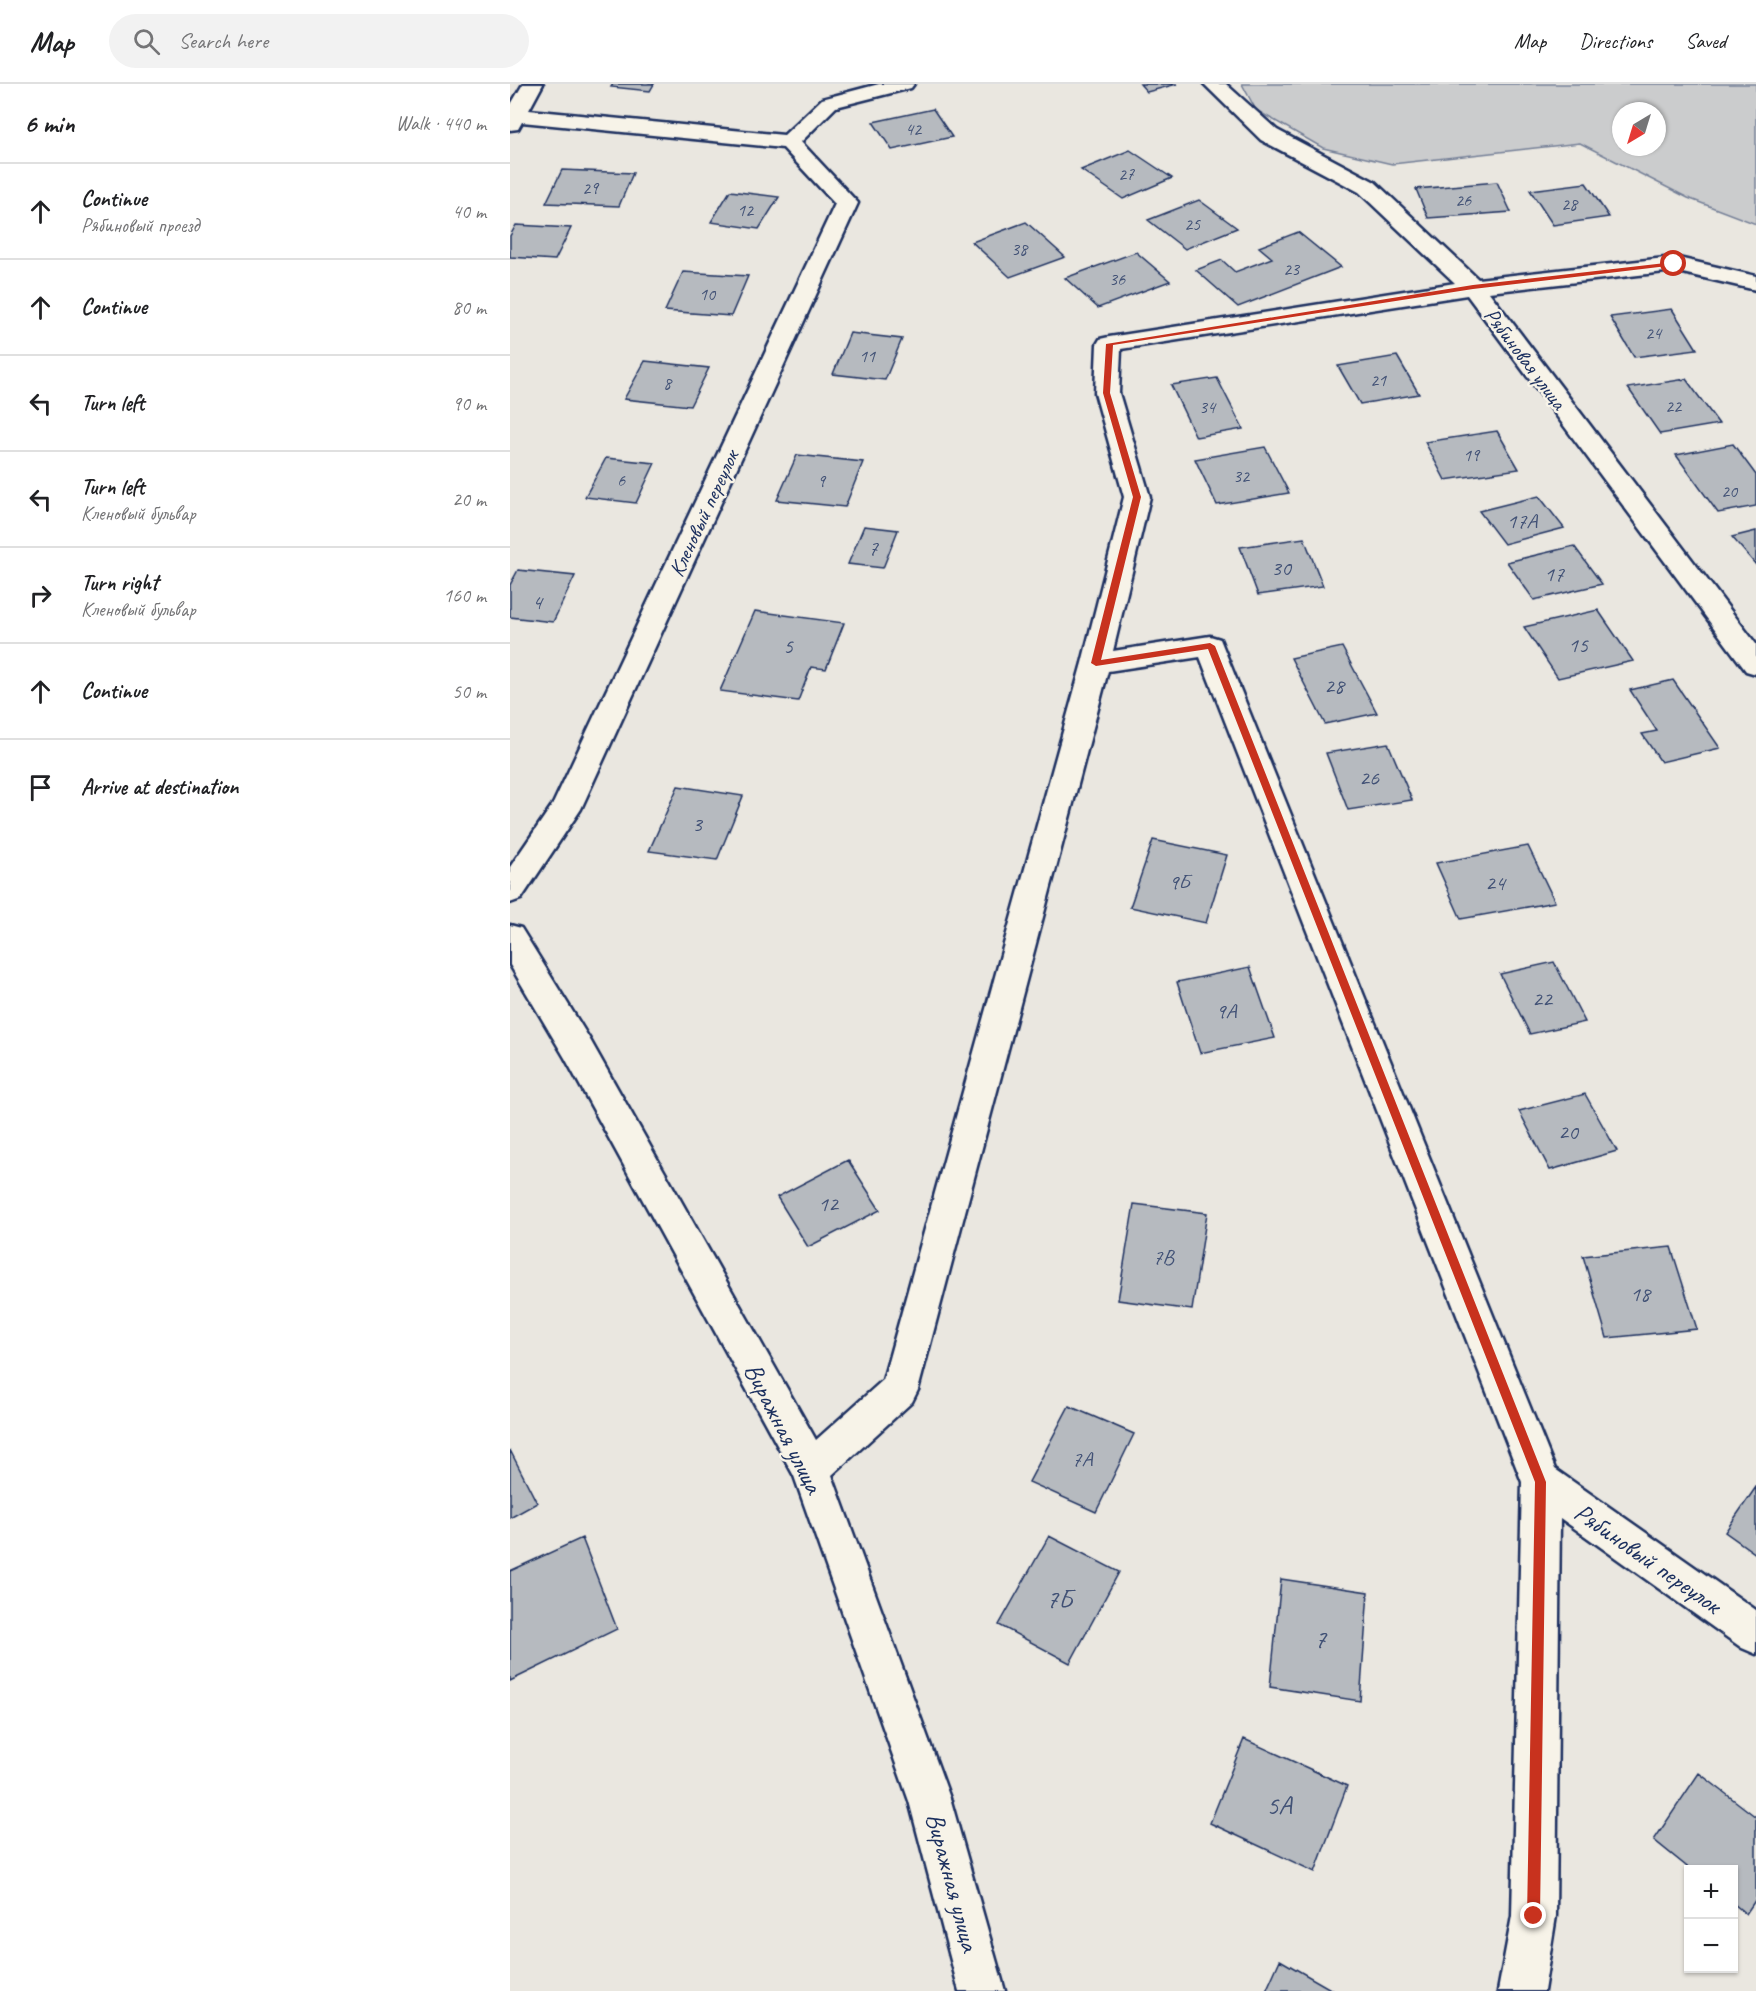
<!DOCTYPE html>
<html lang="en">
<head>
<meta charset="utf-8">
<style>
  body { margin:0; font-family:Caveat,sans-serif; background:#f2f2f2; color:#202124 }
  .controls { position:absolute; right:18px; bottom:18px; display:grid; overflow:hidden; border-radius:0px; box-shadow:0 2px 4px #0004 }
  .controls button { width:54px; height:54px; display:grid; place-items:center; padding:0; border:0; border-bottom:2px solid #e0e0e0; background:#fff; color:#202124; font:30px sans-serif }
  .compass { position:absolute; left:1102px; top:18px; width:54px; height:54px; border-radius:50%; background:#fff; box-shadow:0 2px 4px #0004; rotate:218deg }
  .stop { position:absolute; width:18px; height:18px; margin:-14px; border:4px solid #c8321e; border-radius:50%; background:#fff }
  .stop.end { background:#c8321e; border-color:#fff; box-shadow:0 2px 6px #0008 }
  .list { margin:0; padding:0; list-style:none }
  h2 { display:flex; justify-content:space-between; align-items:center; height:78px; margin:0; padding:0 24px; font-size:26px }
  h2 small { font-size:20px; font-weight:400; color:#757577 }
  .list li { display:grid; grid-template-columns:39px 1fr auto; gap:18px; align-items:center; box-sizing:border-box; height:96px; padding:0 24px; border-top:2px solid #e0e0e0 }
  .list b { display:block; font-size:22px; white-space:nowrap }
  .list p { margin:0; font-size:20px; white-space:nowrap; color:#757577 }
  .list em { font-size:20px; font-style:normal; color:#757577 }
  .icon { flex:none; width:33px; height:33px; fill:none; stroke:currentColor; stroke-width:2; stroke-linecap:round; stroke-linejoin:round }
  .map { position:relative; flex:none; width:1246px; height:1907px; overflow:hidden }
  header { display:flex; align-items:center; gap:36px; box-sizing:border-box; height:84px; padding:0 30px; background:#fff; border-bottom:2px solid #e0e0e0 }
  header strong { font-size:28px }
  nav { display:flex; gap:33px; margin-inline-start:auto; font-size:21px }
  .search { width:420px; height:54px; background:#f2f2f2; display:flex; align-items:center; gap:15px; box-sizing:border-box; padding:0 21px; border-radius:33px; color:#757577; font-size:22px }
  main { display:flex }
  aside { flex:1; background:#fff }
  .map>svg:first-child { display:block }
  .green { fill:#cbcccd; stroke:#737e96; stroke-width:1.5; fill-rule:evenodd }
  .building { fill:#b6babf; stroke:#1b2f5e; stroke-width:1.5 }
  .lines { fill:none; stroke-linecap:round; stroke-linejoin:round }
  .minor-casing { stroke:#1b2f5e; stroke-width:5 }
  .minor { fill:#f7f3e8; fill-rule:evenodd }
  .route { fill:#c8321e }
  .labels { text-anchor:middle; stroke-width:5; stroke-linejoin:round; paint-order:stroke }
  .far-number-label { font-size:18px; fill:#425276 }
  .far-street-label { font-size:22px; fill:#1b2f5e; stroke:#f7f3e8 }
  .number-label { font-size:22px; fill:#425276 }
  .street-label { font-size:26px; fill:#1b2f5e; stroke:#f7f3e8 }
  .near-number-label { font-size:27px; fill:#425276 }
</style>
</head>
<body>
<header>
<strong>Map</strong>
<div class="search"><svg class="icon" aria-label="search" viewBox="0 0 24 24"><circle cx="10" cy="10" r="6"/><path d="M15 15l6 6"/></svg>Search here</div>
<nav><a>Map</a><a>Directions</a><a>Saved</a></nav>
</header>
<main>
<aside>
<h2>6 min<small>Walk · 440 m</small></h2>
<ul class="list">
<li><svg class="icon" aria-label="ahead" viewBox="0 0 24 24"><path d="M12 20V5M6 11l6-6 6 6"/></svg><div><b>Continue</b><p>Рябиновый проезд</p></div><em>40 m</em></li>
<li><svg class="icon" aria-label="ahead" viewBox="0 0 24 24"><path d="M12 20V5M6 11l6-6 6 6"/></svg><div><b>Continue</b></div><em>80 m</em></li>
<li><svg class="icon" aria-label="left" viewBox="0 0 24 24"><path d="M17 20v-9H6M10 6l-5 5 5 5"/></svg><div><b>Turn left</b></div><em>90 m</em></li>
<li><svg class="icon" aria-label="left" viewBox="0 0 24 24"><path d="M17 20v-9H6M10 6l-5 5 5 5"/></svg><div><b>Turn left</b><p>Кленовый бульвар</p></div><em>20 m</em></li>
<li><svg class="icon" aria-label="right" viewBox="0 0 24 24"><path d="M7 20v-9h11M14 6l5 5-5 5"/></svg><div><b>Turn right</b><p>Кленовый бульвар</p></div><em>160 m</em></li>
<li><svg class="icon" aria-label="ahead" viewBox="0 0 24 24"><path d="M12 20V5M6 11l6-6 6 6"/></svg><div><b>Continue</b></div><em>50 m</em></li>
<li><svg class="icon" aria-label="arrive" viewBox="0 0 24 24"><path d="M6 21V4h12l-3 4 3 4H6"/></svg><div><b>Arrive at destination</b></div></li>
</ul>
</aside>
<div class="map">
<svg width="1246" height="1907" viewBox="0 0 1246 1907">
  <rect width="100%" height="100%" fill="#eae7e0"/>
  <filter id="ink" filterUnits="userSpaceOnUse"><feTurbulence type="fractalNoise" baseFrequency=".0167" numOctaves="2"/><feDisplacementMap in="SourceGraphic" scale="12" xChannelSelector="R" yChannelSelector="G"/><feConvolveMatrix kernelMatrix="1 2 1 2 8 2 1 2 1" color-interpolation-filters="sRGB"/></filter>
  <g filter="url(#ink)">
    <!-- green -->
    <path class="green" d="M732 0H1246V140L1178 114 1070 59 882 80 813 64 746 26ZM1111 27H1147V63H1111Z"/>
    <!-- building -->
    <path class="building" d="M103 0H144L140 7 101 3Z
      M630 0H667L637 8Z
      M423 25 442 53 382 66 363 38Z
      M620 66 662 94 613 115 571 86Z
      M52 86 123 89 109 122 36 119Z
      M987 98 1001 128 918 134 906 105Z
      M1076 99 1099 133 1043 141 1020 106Z
      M220 107 269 113 249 145 201 138Z
      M689 116 727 144 675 165 638 136Z
      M516 138 555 173 500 193 462 158Z
      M6 141 61 144 45 176 0 173V152Z
      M788 148 831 183 728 223 686 186 712 176 725 188 762 174 749 163Z
      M626 168 660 197 588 224 555 194Z
      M173 188 238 192 221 232 155 227Z
      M1162 225 1187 265 1124 273 1100 233Z
      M340 249 392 255 375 296 323 290Z
      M887 272 909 310 850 320 828 282Z
      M135 277 199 284 180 322 114 315Z
      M707 294 733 345 686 353 661 301Z
      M1176 295 1209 340 1150 350 1118 304Z
      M987 347 1009 385 935 396 915 358Z
      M1223 360 1246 391V422L1208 429 1166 371Z
      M755 363 779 409 707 421 685 375Z
      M287 371 353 378 335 423 267 416Z
      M96 374 145 379 126 419 75 413Z
      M1029 412 1054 444 994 460 969 427Z
      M354 442 388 446 373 484 338 480Z
      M1246 447V481L1222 453Z
      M794 454 813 502 748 511 730 463Z
      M1064 462 1092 500 1024 516 997 478Z
      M8 486 65 492 43 538 0 533V501Z
      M1088 526 1123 577 1048 594 1014 543Z
      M245 527 334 539 316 585 301 583 288 617 210 607Z
      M832 563 867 629 815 640 781 574Z
      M1163 596 1210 664 1151 678 1132 650 1147 647 1120 606Z
      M878 659 902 716 838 726 816 669Z
      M168 702 233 712 207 776 139 767Z
      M643 756 717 771 696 839 620 823Z
      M1018 762 1045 818 951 835 926 779Z
      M1044 878 1075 938 1020 950 990 890Z
      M740 883 765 954 690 969 667 898Z
      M1075 1010 1107 1067 1040 1086 1009 1027Z
      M338 1076 370 1126 298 1163 267 1113Z
      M624 1120 697 1129 682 1226 608 1216Z
      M1161 1163 1187 1245 1097 1254 1073 1172Z
      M559 1322 624 1350 586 1428 519 1398Z
      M0 1366 27 1419 0 1434Z
      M1246 1403V1470L1215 1448Z
      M539 1452 609 1488 560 1579 489 1541Z
      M72 1454 107 1545 0 1597V1487Z
      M771 1495 858 1508 850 1617 760 1603Z
      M734 1655 837 1702 805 1788 700 1739Z
      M1189 1689 1246 1733V1815L1236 1830 1224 1820V1786H1181L1144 1756Z
      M770 1876 824 1907H756Z"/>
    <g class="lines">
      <!-- minor casing -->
      <g class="minor-casing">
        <path id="minor" d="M13 0H33L19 26 274 51 312 15 369 0H404L401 4 326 23 291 58 348 119 71 725 11 815 0 819V783L43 720 325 120 273 64 12 38 8 45 0 46V22Z
          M694 0H716L767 46 865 98 968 195 1164 173 1246 192V206L1164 187 979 208 1246 560V590L1236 587 957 211 611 265 609 309 640 413 603 567 700 552 710 555 1045 1385 1246 1526V1570L1232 1564 1050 1434 1046 1832 1034 1907H988L1002 1832 1012 1398 690 573 598 587 408 1306 402 1318 322 1391 441 1717 495 1907H449L399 1717 284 1392 55 974 0 881V841L11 844 79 954 306 1356 373 1296 572 579 614 413 585 309 587 260 590 255 599 253 945 199 849 108 751 56Z"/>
      </g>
      <!-- minor -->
      <use href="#minor" class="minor"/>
    </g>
  </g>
  <!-- route -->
  <path class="route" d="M1164 178 1166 181 963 205 603 261 600 309 631 413 591 576 700 559 705 562 1036 1398 1030 1832 1029 1837 1024 1839 1019 1837 1017 1832 1025 1398 698 565 586 582 581 579 623 413 593 309 596 260 963 201Z"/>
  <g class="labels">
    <!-- far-number labels -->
    <g class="far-number-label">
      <text x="403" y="51">42</text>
      <text x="616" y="96">27</text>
      <text x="80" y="110">29</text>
      <text x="953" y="122">26</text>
      <text x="1059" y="126">28</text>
      <text x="235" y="132">12</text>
      <text x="682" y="146">25</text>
      <text x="509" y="171">38</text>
      <text x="781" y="191">23</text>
      <text x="607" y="201">36</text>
      <text x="197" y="216">10</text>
      <text x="1143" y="255">24</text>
      <text x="357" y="278">11</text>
      <text x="868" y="302">21</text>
      <text x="157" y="305">8</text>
      <text x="1163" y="328">22</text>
      <text x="697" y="329">34</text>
      <text x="961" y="377">19</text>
      <text x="731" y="398">32</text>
      <text x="111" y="402">6</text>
      <text x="311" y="403">9</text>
      <text x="1219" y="413">20</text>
    </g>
    <!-- far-street labels -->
    <g class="far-street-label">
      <text transform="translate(1016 274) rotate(53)" y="8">Рябиновая улица</text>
      <text transform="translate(193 429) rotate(-65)" y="8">Кленовый переулок</text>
    </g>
    <!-- number labels -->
    <g class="number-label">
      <text x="1012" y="444">17А</text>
      <text x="363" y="471">7</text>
      <text x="771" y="491">30</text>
      <text x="1044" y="497">17</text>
      <text x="27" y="525">4</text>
      <text x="1068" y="568">15</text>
      <text x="278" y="569">5</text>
      <text x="824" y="609">28</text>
      <text x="859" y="701">26</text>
      <text x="187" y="747">3</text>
      <text x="669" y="805">9Б</text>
      <text x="985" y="806">24</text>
      <text x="1032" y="922">22</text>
      <text x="716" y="934">9А</text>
      <text x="1058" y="1055">20</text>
      <text x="318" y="1127">12</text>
      <text x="653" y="1180">7В</text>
      <text x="1130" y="1217">18</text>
      <text x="572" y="1382">7А</text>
    </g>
    <!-- street labels -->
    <g class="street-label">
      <text transform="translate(274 1344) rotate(63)" y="9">Виражная улица</text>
      <text transform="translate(1138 1474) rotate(35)" y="9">Рябиновый переулок</text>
      <text transform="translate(443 1798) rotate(75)" y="9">Виражная улица</text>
    </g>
    <!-- near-number labels -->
    <g class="near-number-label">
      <text x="549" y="1524">7Б</text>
      <text x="810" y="1564">7</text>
      <text x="769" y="1730">5А</text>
    </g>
  </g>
</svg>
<div class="controls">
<button>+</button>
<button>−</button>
</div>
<svg class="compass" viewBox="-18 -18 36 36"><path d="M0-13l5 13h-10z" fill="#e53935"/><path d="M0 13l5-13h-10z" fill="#757577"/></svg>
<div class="stop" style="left:1164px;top:180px"></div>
<div class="stop end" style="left:1024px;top:1832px"></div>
</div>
</main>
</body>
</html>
